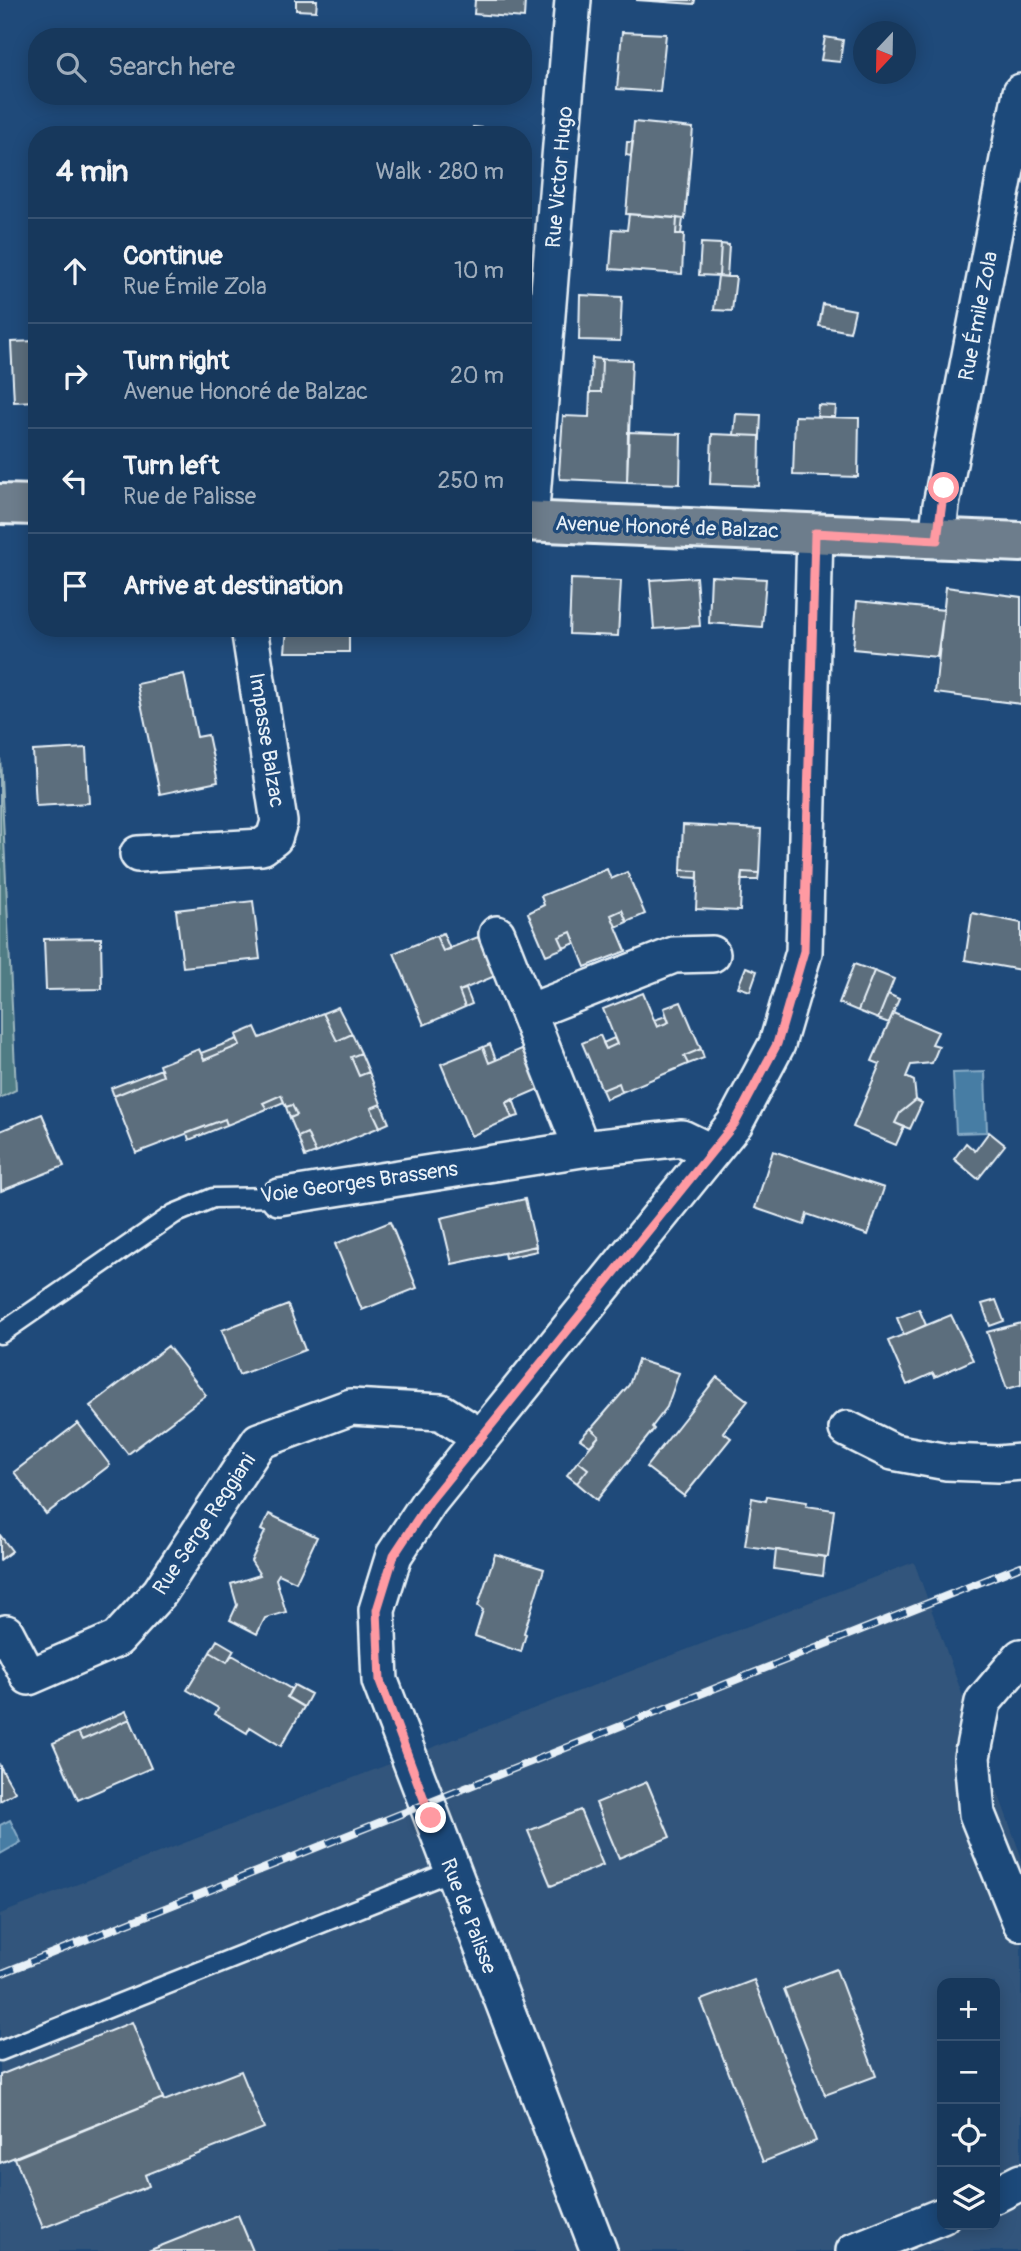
<!DOCTYPE html>
<html lang="en">
<head>
<meta charset="utf-8">
<style>
  body { margin:0; font-family:Pangolin,sans-serif; background:#244365; color:#f1f3f6 }
  .controls { position:absolute; right:21px; bottom:21px; display:grid; overflow:hidden; border-radius:14px; box-shadow:0 4px 18px #0003 }
  .controls button { width:63px; height:63px; display:grid; place-items:center; padding:0; border:0; border-bottom:2px solid #365272; background:#17385c; color:#f1f3f6; font:35px sans-serif }
  .compass { position:absolute; left:853px; top:21px; width:63px; height:63px; border-radius:50%; background:#17385c; box-shadow:0 4px 18px #0003; rotate:202deg }
  .stop { position:absolute; width:21px; height:21px; margin:-16px; border:5px solid #ff9aa2; border-radius:50%; background:#fff }
  .stop.end { background:#ff9aa2; border-color:#fff; box-shadow:0 2px 7px #0008 }
  .list { margin:0; padding:0; list-style:none }
  h2 { display:flex; justify-content:space-between; align-items:center; height:91px; margin:0; padding:0 28px; font-size:30px }
  h2 small { font-size:23px; font-weight:400; color:#9eacbb }
  .list li { display:grid; grid-template-columns:46px 1fr auto; gap:21px; align-items:center; box-sizing:border-box; height:105px; padding:0 28px; border-top:2px solid #365272 }
  .list b { display:block; font-size:26px; white-space:nowrap }
  .list p { margin:0; font-size:23px; white-space:nowrap; color:#9eacbb }
  .list em { font-size:23px; font-style:normal; color:#9eacbb }
  .icon { flex:none; width:38px; height:38px; fill:none; stroke:currentColor; stroke-width:2; stroke-linecap:round; stroke-linejoin:round }
  .map { position:relative; flex:none; width:1021px; height:2251px; overflow:hidden }
  .search { position:absolute; background:#17385c; box-shadow:0 4px 18px #0003; left:28px; top:28px; width:504px; height:77px; display:flex; align-items:center; gap:18px; box-sizing:border-box; padding:0 24px; border-radius:28px; color:#9eacbb; font-size:26px }
  .panel { position:absolute; background:#17385c; box-shadow:0 4px 18px #0003; left:28px; top:126px; width:504px; height:511px; border-radius:28px }
  .map>svg:first-child { display:block }
  .built { fill:#31557b; fill-rule:evenodd }
  .green { fill:#4f7c84; stroke:#9cb6be; stroke-width:2 }
  .water { fill:#477da4; stroke:#87abc6; stroke-width:2 }
  .building { fill:#5c6e7d; stroke:#e8f1f8; stroke-width:2 }
  .lines { fill:none; stroke-linecap:round; stroke-linejoin:round }
  .service-casing { stroke:#e8f1f8; stroke-width:23 }
  .minor-casing { stroke:#e8f1f8; stroke-width:40 }
  .primary-casing { stroke:#e8f1f8; stroke-width:44 }
  .service { stroke:#1f4a7a; stroke-width:18 }
  .minor { stroke:#1f4a7a; stroke-width:35 }
  .primary { stroke:#6d7d8c; stroke-width:38 }
  .rail-casing { stroke:#e8f1f8; stroke-width:8 }
  .rail { stroke:#1f4a7a; stroke-width:5; stroke-dasharray:16; stroke-linecap:butt }
  .route { stroke:#ff9aa2; stroke-width:9 }
  .labels { text-anchor:middle; stroke-width:7; stroke-linejoin:round; paint-order:stroke }
  .street-label { font-size:21px; fill:#e8f1f8; stroke:#1f4a7a }
</style>
</head>
<body>
<div class="map">
<svg width="1021" height="2251" viewBox="0 0 1021 2251">
  <rect width="100%" height="100%" fill="#1f4a7a"/>
  <filter id="ink" filterUnits="userSpaceOnUse"><feTurbulence type="fractalNoise" baseFrequency=".0143" numOctaves="2"/><feDisplacementMap in="SourceGraphic" scale="14" xChannelSelector="R" yChannelSelector="G"/><feConvolveMatrix kernelMatrix="1 2 1 2 8 2 1 2 1" color-interpolation-filters="sRGB"/></filter>
  <g filter="url(#ink)">
    <!-- built -->
    <path class="built" d="M914 1562 1021 1856V2251H0V1914ZM942 1983H995V2225H942Z"/>
    <!-- green -->
    <path class="green" d="M0 755 16 1090 0 1098Z"/>
    <!-- water -->
    <path class="water" d="M985 1072 987 1132 956 1133 953 1073Z
      M10 1820 21 1842 0 1854V1825Z"/>
    <!-- building -->
    <path class="building" d="M296 0H317L316 11 296 10Z
      M475 0H525L524 18 474 14Z
      M636 0H695L694 4Z
      M622 32 666 34 660 92 617 89Z
      M825 37 843 40 840 62 821 60Z
      M634 122 693 128 685 219 626 214Z
      M473 127 514 131V135H472Z
      M627 142H633L631 156 626 155Z
      M629 214 677 218 676 234H684L682 274 610 269 613 229 627 230Z
      M677 218 683 219 681 234H676Z
      M701 243 721 244 719 276 699 275Z
      M721 244 729 245 727 277 719 276Z
      M718 276 736 277 732 311 714 310Z
      M580 295 622 297 620 341 579 340Z
      M823 304 855 310 850 332 819 326Z
      M37 341V401L14 402 11 342Z
      M592 358 602 359 601 392H590Z
      M602 359 632 360 627 482 560 479 559 473 563 416 589 417 590 392H601Z
      M818 405 836 406 835 417H817Z
      M736 414 761 415 760 436 734 435Z
      M795 416 859 418 858 477 793 475Z
      M628 432 681 434 680 484 627 482Z
      M712 434 760 436 759 486 710 484Z
      M711 576 766 579 762 627 709 623Z
      M696 577 700 626 654 629 650 580Z
      M571 579 621 581 618 636 569 634Z
      M946 587 1021 597V704L935 693Z
      M857 601 944 610 937 657 853 649Z
      M287 628H349V652H285Z
      M184 674 197 737 208 735 218 782 160 794 137 684Z
      M86 748 89 803 36 806 33 751Z
      M683 825 761 829 759 873 742 872 740 911 696 909 698 871 681 870Z
      M607 869 611 879 627 872 645 914 627 922 622 910 611 915 626 951 585 967 571 932 559 937 564 948 546 955 528 913 544 905 541 896Z
      M681 870 698 871V878L681 877Z
      M742 872 759 873 758 880H741Z
      M253 901 260 959 183 967 176 910Z
      M622 910 627 922 616 927 611 915Z
      M972 913 1021 923V970L965 960Z
      M571 932 575 943 564 948 559 937Z
      M443 933 450 949 443 951 436 936Z
      M436 936 443 951 478 937 495 976 459 991 465 1007 424 1025 394 953Z
      M101 938 102 989 46 990 44 939Z
      M854 964 874 971 858 1011 839 1003Z
      M746 967 757 971 750 991 738 987Z
      M874 971 894 979 878 1019 858 1011Z
      M466 989 472 1004 465 1007 459 991Z
      M643 993 657 1027 669 1022 664 1008 681 1002 701 1049 684 1056 688 1064 622 1092 619 1083 602 1090 582 1043 600 1035 606 1049 617 1044 603 1009Z
      M888 994 899 999 889 1023 878 1019Z
      M338 1007 352 1034 337 1041 323 1013Z
      M323 1013 337 1041 352 1034 361 1053 351 1057 359 1076 369 1072 381 1104 371 1108 380 1127 316 1153 307 1133 298 1137 290 1118 297 1115 292 1105 286 1107 281 1095 263 1103 267 1109 227 1125 225 1119 136 1153 114 1096 163 1076 159 1065 199 1049 204 1060 240 1045 236 1035 255 1027 260 1038Z
      M893 1013 938 1032 932 1044 939 1046 932 1063 911 1065 906 1077 914 1081 916 1100 900 1113 895 1123 904 1127 896 1145 853 1127 880 1064 872 1061Z
      M666 1016 669 1022 657 1027 654 1020Z
      M614 1038 617 1044 606 1049 603 1043Z
      M237 1039 240 1045 204 1060 201 1053Z
      M490 1044 496 1060 489 1063 483 1047Z
      M483 1047 489 1063 524 1048 541 1088 506 1103 512 1118 471 1136 441 1064Z
      M701 1049 704 1058 688 1064 684 1056Z
      M361 1053 369 1072 359 1076 351 1057Z
      M161 1069 163 1076 114 1096 111 1088Z
      M619 1083 622 1092 606 1099 602 1090Z
      M281 1095 284 1102 267 1109 263 1103Z
      M513 1099 519 1116 512 1118 506 1103Z
      M916 1100 922 1103 910 1129 895 1123 900 1113Z
      M381 1104 389 1123 380 1127 371 1108Z
      M292 1105 297 1115 290 1118 286 1107Z
      M42 1114 64 1166 1 1191 0 1131Z
      M225 1119 227 1125 189 1140 187 1133Z
      M989 1132 1005 1145 978 1179 954 1159 966 1143 975 1151Z
      M307 1133 316 1153 305 1157 298 1137Z
      M773 1151 884 1188 868 1235 807 1214 804 1225 755 1208Z
      M525 1199 536 1246 452 1264 441 1218Z
      M390 1222 417 1288 362 1310 335 1244Z
      M536 1246 537 1251 505 1258 504 1253Z
      M996 1300 1004 1321 990 1326 982 1304Z
      M288 1305 305 1350 239 1375 222 1330Z
      M919 1309 926 1325 904 1335 897 1318Z
      M951 1315 973 1360 935 1377 933 1373 907 1385 888 1341Z
      M1021 1323V1385L1007 1389 987 1332Z
      M168 1346 206 1395 128 1454 90 1406Z
      M638 1360 679 1373 667 1407 652 1427 654 1429 597 1500 577 1483 588 1469 578 1461 599 1436 591 1429 629 1385Z
      M717 1377 748 1401 723 1432 731 1438 684 1496 646 1467Z
      M78 1423 110 1465 46 1514 14 1472Z
      M590 1428 599 1436 590 1446 580 1439Z
      M578 1461 588 1469 577 1483 567 1475Z
      M767 1496 807 1502 806 1506 834 1510 828 1557 745 1546 752 1498 766 1501Z
      M269 1514 317 1537 296 1582 279 1574 276 1579 286 1612 265 1618 257 1634 230 1620 237 1605 231 1584 260 1575 251 1561 265 1532 261 1530Z
      M0 1535 12 1551 0 1560Z
      M776 1550 825 1557 823 1576 774 1569Z
      M495 1554 544 1569 524 1633 526 1634 521 1652 475 1636 483 1610 478 1606Z
      M217 1640 234 1650 227 1662 210 1652Z
      M210 1652 227 1662 232 1655 291 1689 287 1697 304 1707 281 1746 250 1727 247 1733 215 1714 218 1708 187 1690Z
      M294 1685 311 1694 304 1707 287 1697Z
      M126 1711 130 1719 82 1740 78 1732Z
      M130 1719 151 1768 78 1800 53 1743 78 1732 82 1740Z
      M0 1766 15 1792 0 1801Z
      M647 1782 670 1837 619 1858 596 1803Z
      M580 1810 603 1865 551 1886 528 1831Z
      M836 1969 876 2076 825 2095 784 1989Z
      M754 1980 816 2141 763 2162 701 2000Z
      M132 2022 163 2098 0 2163V2075Z
      M241 2071 264 2128 145 2175 149 2186 43 2228 15 2158 163 2098 164 2101Z
      M238 2215 253 2251H148Z"/>
    <g class="lines">
      <!-- service casing -->
      <g class="service-casing">
        <path id="service" d="M0 1334 174 1214 213 1198 279 1197
          M0 2051 452 1871"/>
      </g>
      <!-- minor casing -->
      <g class="minor-casing">
        <path id="minor" d="M530 521 573 0
          M937 540 941 505 1021 92
          M138 854 262 847 274 838 279 822 249 628
          M497 934 582 1149
          M529 1012 674 955 712 954
          M279 1197 582 1149 682 1138 711 1152
          M847 1429 893 1452 947 1462 998 1464 1021 1462
          M6 1633 29 1677 117 1639 160 1592 259 1441 351 1407 441 1412 481 1437
          M1021 1657 983 1702 972 1757 977 1814 1021 1923
          M995 2195 1021 2182
          M599 2251 380 1681 377 1610 394 1555 429 1502 735 1123 777 1044 804 952 815 533
          M854 2251 942 2216"/>
      </g>
      <!-- primary casing -->
      <g class="primary-casing">
        <path id="primary" d="M0 504 37 505
          M523 521 1021 542"/>
      </g>
      <!-- service -->
      <use href="#service" class="service"/>
      <!-- minor -->
      <use href="#minor" class="minor"/>
      <!-- primary -->
      <use href="#primary" class="primary"/>
      <!-- rail casing -->
      <g class="rail-casing">
        <path id="rail" d="M0 1974 1021 1566"/>
      </g>
      <!-- rail -->
      <use href="#rail" class="rail"/>
    </g>
  </g>
  <g class="lines" filter="url(#ink)">
    <!-- route -->
    <path class="route" d="M431 1818 380 1681 377 1610 394 1555 429 1502 735 1123 777 1044 804 951 815 533 937 540 944 488"/>
  </g>
  <g class="labels">
    <!-- street labels -->
    <g class="street-label">
      <text transform="translate(559 177) rotate(-85)" y="7">Rue Victor Hugo</text>
      <text transform="translate(978 316) rotate(-79)" y="7">Rue Émile Zola</text>
      <text transform="translate(667 527) rotate(2)" y="7">Avenue Honoré de Balzac</text>
      <text transform="translate(267 740) rotate(81)" y="7">Impasse Balzac</text>
      <text transform="translate(359 1182) rotate(-8)" y="7">Voie Georges Brassens</text>
      <text transform="translate(204 1524) rotate(-56)" y="7">Rue Serge Reggiani</text>
      <text transform="translate(469 1916) rotate(69)" y="7">Rue de Palisse</text>
    </g>
  </g>
</svg>
<div class="controls">
<button>+</button>
<button>−</button>
<button><svg class="icon" aria-label="locate" viewBox="0 0 24 24"><circle cx="12" cy="12" r="6"/><path d="M12 2v4M12 18v4M2 12h4M18 12h4"/></svg></button>
<button><svg class="icon" aria-label="layers" viewBox="0 0 24 24"><path d="M12 4l9 5-9 5-9-5zM3 14l9 5 9-5"/></svg></button>
</div>
<svg class="compass" viewBox="-18 -18 36 36"><path d="M0-13l5 13h-10z" fill="#e53935"/><path d="M0 13l5-13h-10z" fill="#9eacbb"/></svg>
<div class="stop" style="left:944px;top:488px"></div>
<div class="stop end" style="left:431px;top:1818px"></div>
<div class="search"><svg class="icon" aria-label="search" viewBox="0 0 24 24"><circle cx="10" cy="10" r="6"/><path d="M15 15l6 6"/></svg>Search here</div>
<section class="panel">
<h2>4 min<small>Walk · 280 m</small></h2>
<ul class="list">
<li><svg class="icon" aria-label="ahead" viewBox="0 0 24 24"><path d="M12 20V5M6 11l6-6 6 6"/></svg><div><b>Continue</b><p>Rue Émile Zola</p></div><em>10 m</em></li>
<li><svg class="icon" aria-label="right" viewBox="0 0 24 24"><path d="M7 20v-9h11M14 6l5 5-5 5"/></svg><div><b>Turn right</b><p>Avenue Honoré de Balzac</p></div><em>20 m</em></li>
<li><svg class="icon" aria-label="left" viewBox="0 0 24 24"><path d="M17 20v-9H6M10 6l-5 5 5 5"/></svg><div><b>Turn left</b><p>Rue de Palisse</p></div><em>250 m</em></li>
<li><svg class="icon" aria-label="arrive" viewBox="0 0 24 24"><path d="M6 21V4h12l-3 4 3 4H6"/></svg><div><b>Arrive at destination</b></div></li>
</ul>
</section>
</div>
</body>
</html>
